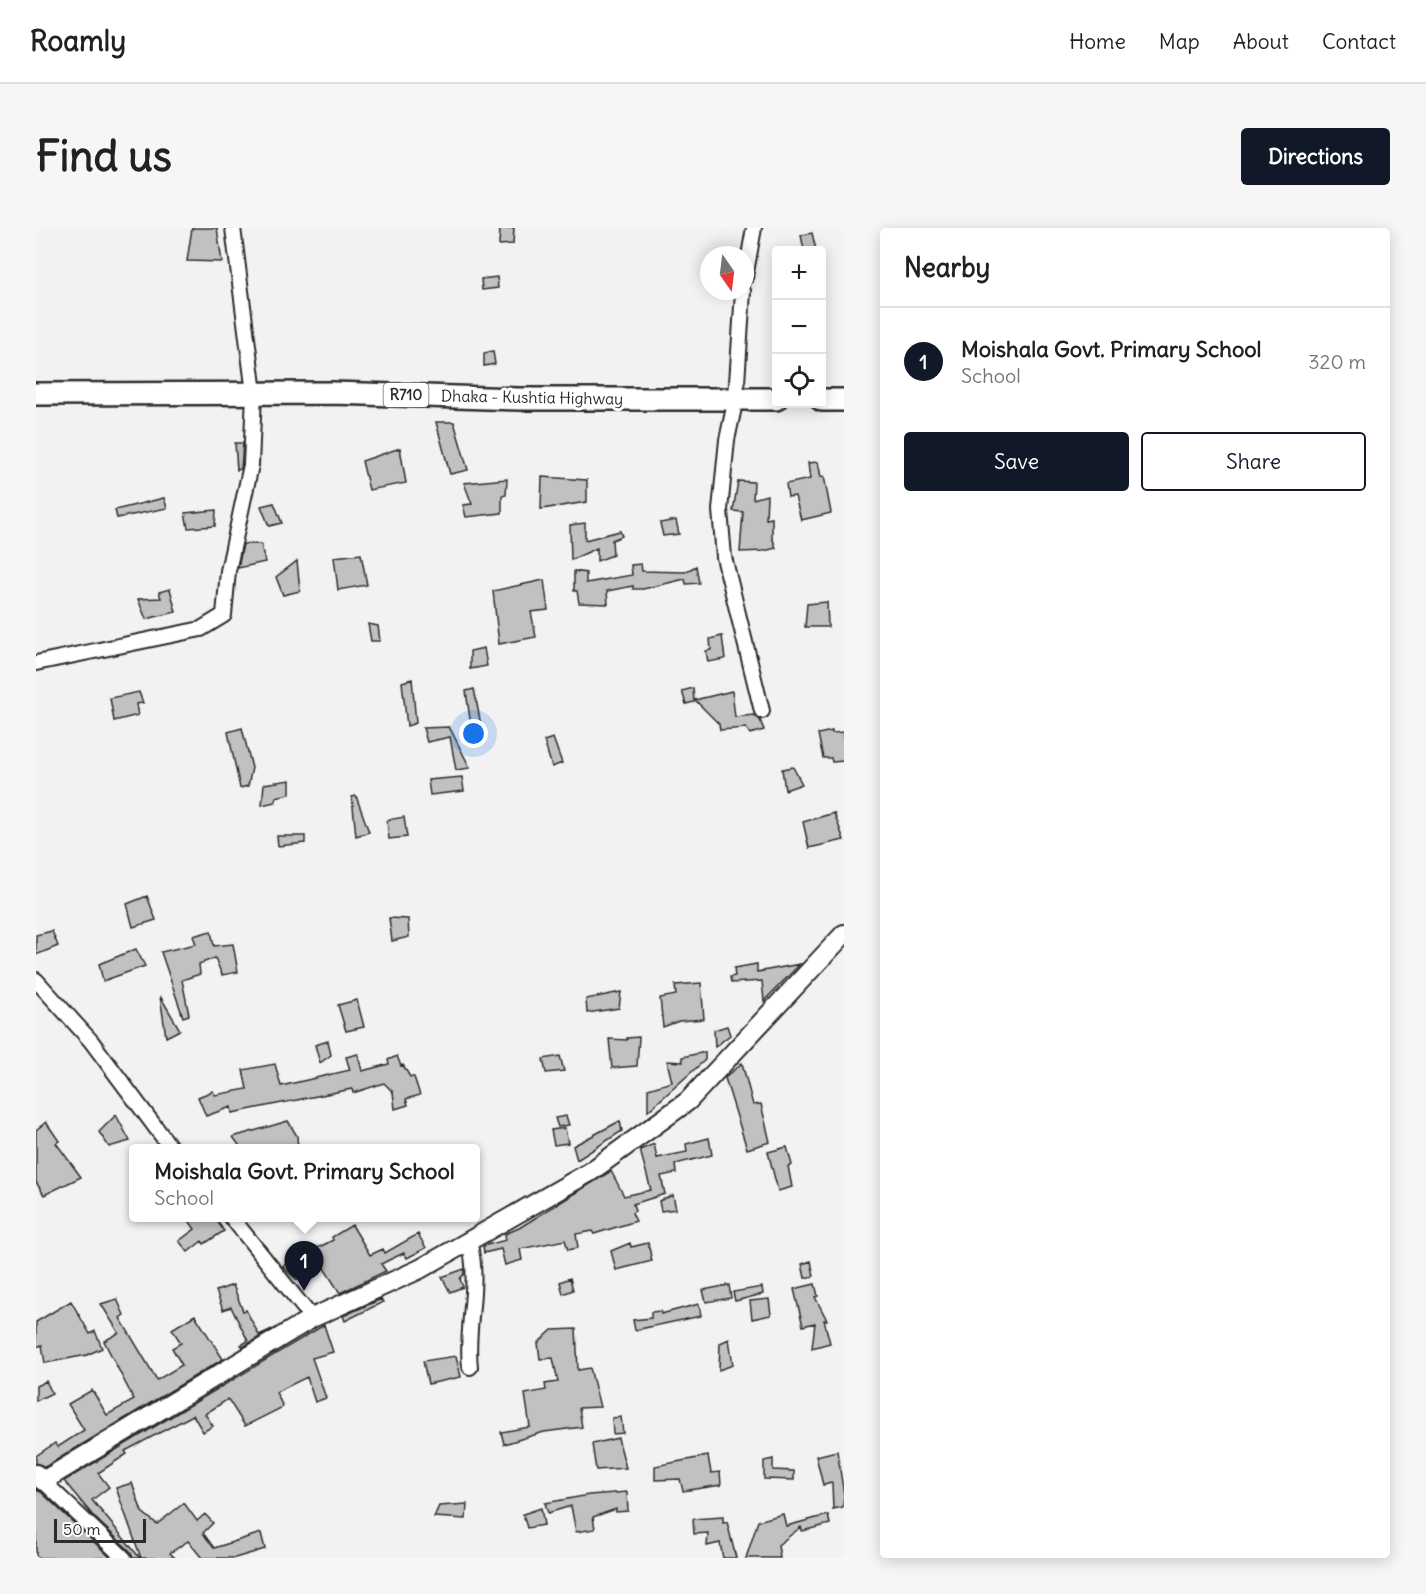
<!DOCTYPE html>
<html lang="en">
<head>
<meta charset="utf-8">
<style>
  body { margin:0; font-family:Delius,sans-serif; background:#f6f6f6; color:#202124 }
  .controls { position:absolute; right:18px; top:18px; display:grid; overflow:hidden; border-radius:6px; box-shadow:0 3px 15px #0003 }
  .controls button { width:54px; height:54px; display:grid; place-items:center; padding:0; border:0; border-bottom:2px solid #e0e0e0; background:#fff; color:#202124; font:30px sans-serif }
  .compass { position:absolute; left:664px; top:18px; width:54px; height:54px; border-radius:50%; background:#fff; box-shadow:0 3px 15px #0003; rotate:166deg }
  .scale { position:absolute; left:18px; bottom:15px; width:92px; box-sizing:border-box; padding-left:6px; border:3px solid #2b2b2b; border-top:0; font-size:16px; line-height:21px; white-space:nowrap; color:#2b2b2b; -webkit-text-stroke:4px #fff; paint-order:stroke }
  .you { position:absolute; left:438px; top:506px; width:21px; height:21px; margin:-15px; border:4px solid #fff; border-radius:50%; background:#1a73e8; box-shadow:0 0 0 9px #1a73e833 }
  .badge { display:grid; place-items:center; width:39px; height:39px; border-radius:50%; background:#111827; color:#fff; font-size:20px; font-weight:700 }
  .pin { position:absolute; translate:-50% -50px; filter:drop-shadow(0 2px 3px #0008) }
  .pin::after { content:''; position:absolute; top:32px; width:21px; height:18px; background:inherit; clip-path:polygon(0 0,100% 0,50% 100%) }
  .popup { position:absolute; left:93px; top:916px; width:351px; height:78px; box-sizing:border-box; display:grid; place-content:center; border-radius:6px; background:#fff; filter:drop-shadow(0 2px 4px #0005); font-size:20px; white-space:nowrap; color:#757577 }
  .popup b { font-size:22px; color:#202124 }
  .popup::after { content:''; position:absolute; left:50%; top:100%; margin-left:-12px; border:12px solid transparent; border-top-color:#fff }
  .list { margin:0; padding:0; list-style:none }
  h2 { display:flex; justify-content:space-between; align-items:center; height:78px; margin:0; padding:0 24px; font-size:26px }
  h2 small { font-size:20px; font-weight:400; color:#757577 }
  .list li { display:grid; grid-template-columns:39px 1fr auto; gap:18px; align-items:center; box-sizing:border-box; height:108px; padding:0 24px; border-top:2px solid #e0e0e0 }
  .list b { display:block; font-size:22px; white-space:nowrap }
  .list p { margin:0; font-size:20px; white-space:nowrap; color:#757577 }
  .list em { font-size:20px; font-style:normal; color:#757577 }
  .actions { display:flex; gap:12px; padding:18px 24px }
  .actions a { flex:1; padding:14px 0; border:2px solid #111827; border-radius:6px; text-align:center; font-size:21px; color:#111827 }
  .actions .main { background:#111827; color:#fff }
  .icon { flex:none; width:33px; height:33px; fill:none; stroke:currentColor; stroke-width:2; stroke-linecap:round; stroke-linejoin:round }
  .map { position:relative; flex:none; width:808px; height:1330px; overflow:hidden; border-radius:6px }
  header { display:flex; align-items:center; gap:36px; box-sizing:border-box; height:84px; padding:0 30px; background:#fff; border-bottom:2px solid #e0e0e0 }
  header strong { font-size:28px }
  nav { display:flex; gap:33px; margin-inline-start:auto; font-size:21px }
  .intro { display:flex; align-items:center; justify-content:space-between; box-sizing:border-box; height:144px; padding:0 36px }
  h1 { margin:0; font-size:42px }
  .button { padding:15px 27px; border-radius:6px; background:#111827; color:#fff; font-size:21px; font-weight:700 }
  main { display:flex; gap:36px; padding:0 36px }
  aside { flex:1; background:#fff; border-radius:6px; box-shadow:0 3px 15px #0003 }
  .map>svg:first-child { display:block }
  .building { fill:#c1c1c1; stroke:#2b2b2b; stroke-width:1.5 }
  .lines { fill:none; stroke-linecap:round; stroke-linejoin:round }
  .street-casing { stroke:#2b2b2b; stroke-width:18 }
  .secondary-casing { stroke:#2b2b2b; stroke-width:22 }
  .primary-casing { stroke:#2b2b2b; stroke-width:26 }
  .street { stroke:#fff; stroke-width:14 }
  .secondary { stroke:#fff; stroke-width:18 }
  .primary { stroke:#fff; stroke-width:21 }
  .labels { text-anchor:middle; stroke-width:6; stroke-linejoin:round; paint-order:stroke }
  .shield { fill:#fff; stroke:#6b6b6b; stroke-width:1.5 }
  .shield-label { font-size:15px; font-weight:bold; fill:#2b2b2b }
  .street-label { font-size:16px; fill:#2b2b2b; stroke:#fff }
</style>
</head>
<body>
<header>
<strong>Roamly</strong>
<nav><a>Home</a><a>Map</a><a>About</a><a>Contact</a></nav>
</header>
<div class="intro"><h1>Find us</h1><a class="button">Directions</a></div>
<main>
<div class="map">
<svg width="808" height="1330" viewBox="0 0 808 1330">
  <rect width="100%" height="100%" fill="#f2f2f2"/>
  <filter id="ink" filterUnits="userSpaceOnUse"><feTurbulence type="fractalNoise" baseFrequency=".0167" numOctaves="2"/><feDisplacementMap in="SourceGraphic" scale="12" xChannelSelector="R" yChannelSelector="G"/><feConvolveMatrix kernelMatrix="1 2 1 2 8 2 1 2 1" color-interpolation-filters="sRGB"/></filter>
  <g filter="url(#ink)">
    <!-- building -->
    <path class="building" d="M156 0H181L186 34 151 33Z
      M464 0H478L477 16 463 17Z
      M776 5 780 22H768L765 7Z
      M461 49 462 60 446 62 445 51Z
      M457 123 459 136 448 138V125Z
      M400 194H418L432 242 414 246Z
      M199 215H207L205 241 201 242Z
      M364 220 370 255 333 262 326 233Z
      M782 234 785 249 788 248 795 285 765 292 759 268 752 269 750 256 774 251 772 235Z
      M506 249 551 252V274L505 281Z
      M471 251 470 267 466 268V285L430 289 427 277 436 276 428 255Z
      M702 253 718 254 717 271 731 267 730 291 736 290V309L740 320 728 323 704 324 707 284 697 283Z
      M128 270 131 280 81 290 79 282Z
      M238 275 246 295 233 298 225 278Z
      M180 282 179 298 152 300 149 285Z
      M640 292 643 306 627 308 624 295Z
      M549 295V312L584 303 586 308 576 312 577 327 561 333V320L535 332 534 297Z
      M207 316H225L229 334 202 340Z
      M325 326 331 357 302 362 298 329Z
      M261 333 264 363 247 367 240 349Z
      M605 336 606 343 649 344 660 338 663 355 650 356 649 351 607 361H597V358L571 363 572 376 543 375 541 363H538V343L550 345V355L596 347 595 337Z
      M508 352 512 382 495 384 500 409 463 416 457 363Z
      M134 361 140 384 110 391 102 371 125 370 123 364Z
      M791 374 792 399H769L771 376Z
      M332 396 342 398 344 413H335Z
      M686 408 689 431 672 434 670 423 675 422 674 411Z
      M448 420 451 438 434 441V423Z
      M376 451 380 495 371 498 366 454Z
      M657 460 658 474 650 476 646 463Z
      M438 461 446 502 436 505 430 463Z
      M696 463 699 489 718 487 724 492 728 502 714 506 710 500 684 502 683 496 659 472Z
      M103 464 107 475 100 476 102 487 78 493 74 470Z
      M413 499 416 504 434 540 420 542 414 509 391 514 387 500Z
      M206 500 216 540 212 558 204 560 192 504Z
      M796 503V505L808 504V533L796 534 795 530H787L782 506Z
      M517 510 526 535 516 539 508 513Z
      M757 539 766 556 749 562 746 541Z
      M426 549 428 563 394 567 392 552Z
      M254 552V566L240 569 239 574 226 577 228 556Z
      M320 568 333 604 320 608 316 569Z
      M798 585 808 612 773 620 767 594Z
      M368 589 371 609 353 611 351 592Z
      M241 608H269V615L242 618Z
      M111 668 120 692 97 699 91 676Z
      M353 690 372 691 373 709 356 713Z
      M16 703 22 718 0 727V707Z
      M175 703 178 718 197 716 202 744 186 747 179 730 163 736 164 746 146 752 153 787 147 789 125 724 160 716 157 708Z
      M100 721 109 738 67 753 63 736Z
      M721 736V744L764 736 728 773 726 753 695 755 694 749 699 748 698 740Z
      M665 755 668 791 643 793 627 799 624 770 640 767 639 757Z
      M585 764 583 780 551 785 550 771Z
      M124 768 144 802 130 809Z
      M321 772 328 799 310 803 302 777Z
      M691 798 694 807 679 819 678 802Z
      M603 809 601 838 576 840 573 811 591 812V810Z
      M292 813 295 827 284 835 279 817Z
      M669 824V832L612 883V861L636 854 631 833 647 834 646 829Z
      M322 826 326 843 353 836 352 832 361 828 365 838 367 837 374 849H378L384 867 370 871 372 877 359 881 357 864 348 855 317 865 316 861 196 885 195 879 170 888 162 869 177 863 179 867 211 861 207 842 239 836 245 858 314 842 310 829Z
      M524 828 528 843 510 845 507 831Z
      M706 835 717 877 725 876 734 914 711 921 689 850Z
      M80 887 94 913 73 919 63 904Z
      M530 888 533 897 522 899 519 890Z
      M252 893 261 908 262 921H206L197 909Z
      M584 893 586 903 541 932 537 918Z
      M10 894 23 913 20 915 45 949 8 967 0 954V902Z
      M529 900 532 915 518 917 515 902Z
      M673 910 676 927 639 936 640 945 625 948 629 966 597 976 599 983 596 985 600 993 558 1006 556 1003 540 1006 542 1020 532 1022 529 1012 484 1021 486 1032 469 1037 465 1021 448 1025 447 1018 470 1012 469 1006 483 1000 575 943 588 968 615 962 604 922 618 916 621 930 651 924 650 916Z
      M751 919 756 937 752 938 756 959 742 963 732 924Z
      M637 967 640 981 625 983 623 973Z
      M151 990H179L188 1003 168 1016 166 1013 152 1024 143 1013 159 1001Z
      M316 997 334 1027 347 1021 349 1025 382 1006 390 1020 371 1030 368 1025 353 1032 345 1036 350 1043 304 1065 286 1037 261 1052 246 1038 297 1012 296 1009Z
      M594 1015 595 1019 612 1015 616 1033 580 1042 575 1023Z
      M775 1033 778 1048 769 1050 766 1036Z
      M428 1041V1046L424 1051 427 1059 414 1064 406 1049Z
      M534 1050 537 1062 527 1066 524 1054Z
      M779 1056 782 1068 779 1069 791 1092H788L794 1115 776 1120 779 1095 767 1098 758 1061Z
      M197 1057 207 1083 210 1082 223 1107 236 1101 207 1119 205 1117 212 1113 195 1079 187 1082 180 1063Z
      M693 1057 695 1070 670 1074 667 1062Z
      M726 1059 727 1066 699 1073 697 1064Z
      M81 1071 88 1087 84 1090 121 1152 146 1137 136 1120 145 1115 136 1101 159 1087 187 1131 9 1239 0 1235V1228L19 1215 22 1219 48 1202 32 1176 56 1162 71 1187 98 1172 68 1113 83 1105 65 1076Z
      M345 1071 347 1074 309 1093 307 1088Z
      M733 1071 735 1087 716 1091 714 1073Z
      M35 1073 54 1106 59 1103 66 1120 51 1127 9 1135 6 1117 0 1119V1094Z
      M663 1076 665 1088 599 1102 597 1092 615 1090V1084L625 1083V1086Z
      M288 1097 297 1124 276 1130 290 1170 279 1174 271 1149 240 1164 247 1179 209 1198 192 1171 169 1186 177 1198 167 1204 157 1187 89 1223 91 1226 62 1245 73 1259 56 1272 104 1330H97L94 1323 58 1289 28 1253Z
      M540 1101 542 1142 554 1140 564 1179 543 1180 546 1199 508 1204 468 1216 465 1204 494 1199 489 1166 510 1162 509 1156 522 1154 517 1130 504 1131 502 1115 516 1102Z
      M693 1111 697 1137 683 1142 684 1115Z
      M420 1128 425 1149 392 1156 387 1133Z
      M10 1153 16 1165 0 1173V1158Z
      M585 1189 587 1205 577 1206 576 1190Z
      M582 1210 590 1240 560 1242 556 1216Z
      M801 1223 808 1267 807 1279 797 1281 796 1255 787 1257 780 1228Z
      M672 1228 675 1245 684 1244 685 1257 647 1263 644 1251 619 1252V1238Z
      M737 1231V1242L758 1243V1252L728 1251V1233Z
      M96 1255 106 1284 121 1296 148 1275 161 1293 169 1286 177 1295 167 1305 178 1320 225 1305 229 1321 199 1330H166L152 1313 134 1325 139 1330H105L80 1260Z
      M0 1262 5 1264 75 1330H0Z
      M591 1264 592 1283 580 1284V1281L557 1289 559 1301 540 1304 535 1278 512 1285 509 1275 553 1267Z
      M431 1276 430 1291 398 1289 403 1278Z
      M505 1280 508 1297 491 1300 487 1286Z
      M747 1286 750 1298 792 1287 794 1296 766 1303 765 1299 742 1317 744 1330H710L722 1293Z
      M687 1289V1295L691 1294 700 1330H687L684 1315 671 1318 672 1305 658 1306 657 1291Z"/>
    <g class="lines">
      <!-- street casing -->
      <g class="street-casing">
        <path id="street" d="M709 50 718 0
          M707 63 700 170 691 212 684 282 688 329 726 483
          M0 435 165 401 188 387 192 343 215 237 218 165 197 0
          M0 752 55 813 135 920
          M196 990 276 1090
          M433 1014C445 1055 429 1098 434 1139
          M7 1253 88 1330"/>
      </g>
      <!-- secondary casing -->
      <g class="secondary-casing">
        <path id="secondary" d="M0 1246 7 1253 276 1090 384 1041 554 944 652 873 808 706"/>
      </g>
      <!-- primary casing -->
      <g class="primary-casing">
        <path id="primary" d="M0 166 297 165 484 171H740
          M786 172H808"/>
      </g>
      <!-- street -->
      <use href="#street" class="street"/>
      <!-- secondary -->
      <use href="#secondary" class="secondary"/>
      <!-- primary -->
      <use href="#primary" class="primary"/>
    </g>
  </g>
  <g class="labels">
    <!-- shield labels -->
    <rect class="shield" x="347.5" y="155" width="45" height="24" rx="4.5"/>
    <g class="shield-label">
      <text x="370" y="172">R710</text>
    </g>
    <!-- street labels -->
    <g class="street-label">
      <text transform="translate(496 169) rotate(1)" y="6">Dhaka - Kushtia Highway</text>
    </g>
  </g>
</svg>
<div class="controls">
<button>+</button>
<button>−</button>
<button><svg class="icon" aria-label="locate" viewBox="0 0 24 24"><circle cx="12" cy="12" r="6"/><path d="M12 2v4M12 18v4M2 12h4M18 12h4"/></svg></button>
</div>
<svg class="compass" viewBox="-18 -18 36 36"><path d="M0-13l5 13h-10z" fill="#e53935"/><path d="M0 13l5-13h-10z" fill="#757577"/></svg>
<div class="scale">50 m</div>
<div class="you"></div>
<div class="pin badge" style="left:268px;top:1063px">1</div>
<div class="popup"><b>Moishala Govt. Primary School</b>School</div>
</div>
<aside>
<h2>Nearby<small></small></h2>
<ul class="list">
<li><span class="badge">1</span><div><b>Moishala Govt. Primary School</b><p>School</p></div><em>320 m</em></li>
</ul>
<div class="actions"><a class="main">Save</a><a>Share</a></div>
</aside>
</main>
</body>
</html>
